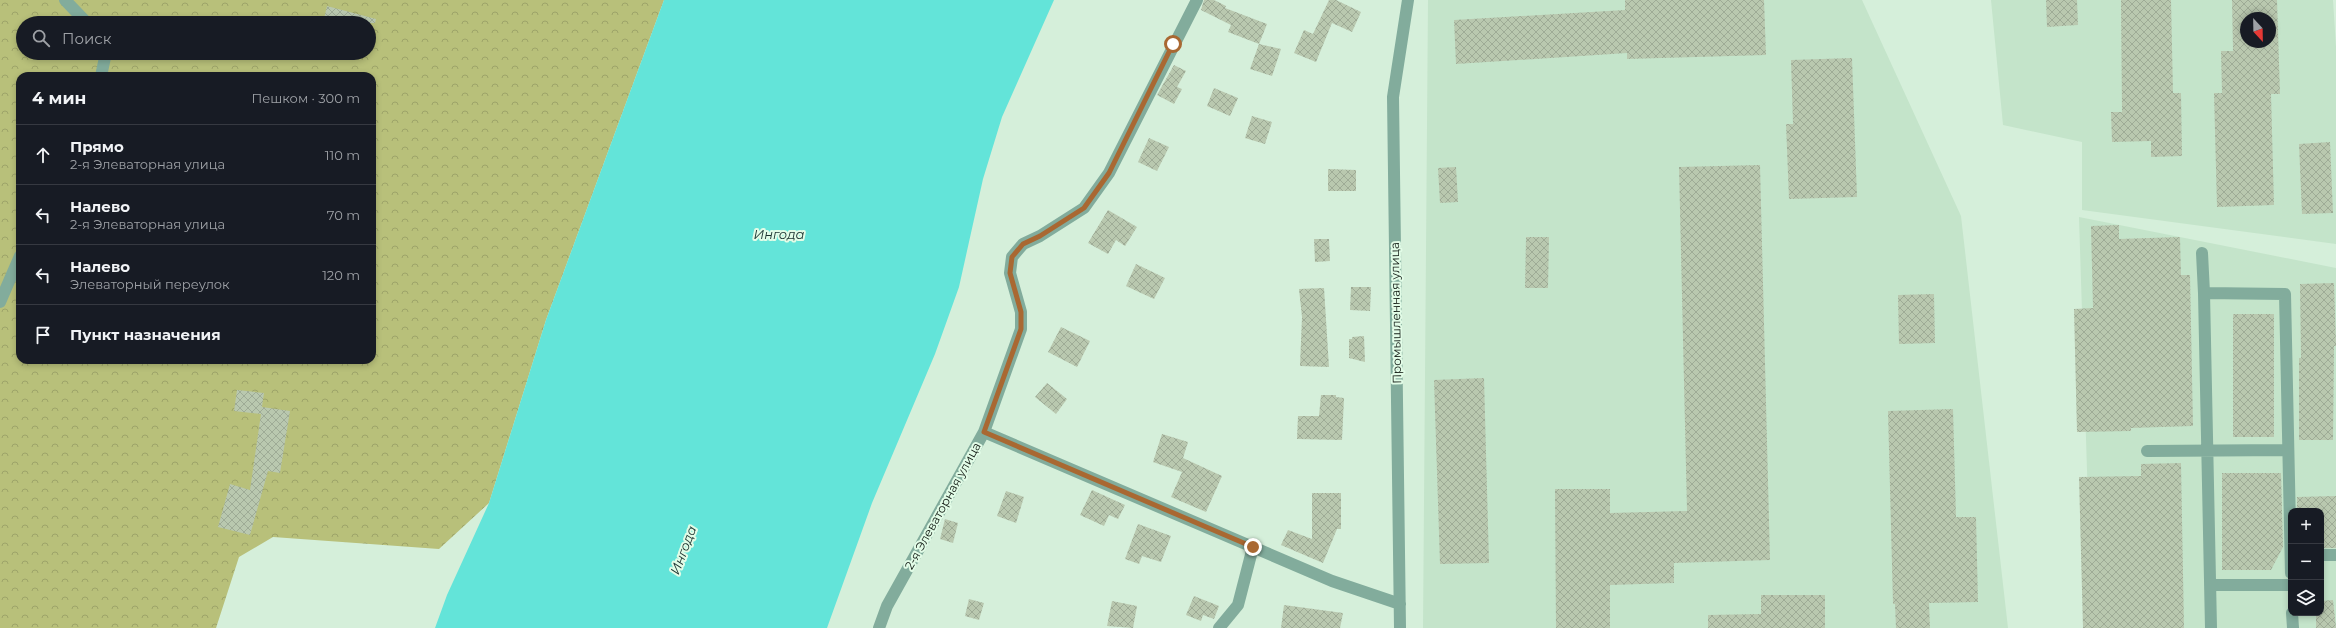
<!DOCTYPE html>
<html lang="ru">
<head>
<meta charset="utf-8">
<style>
  body { margin:0; font-family:Montserrat,sans-serif; background:#20242c; color:#f1f3f6 }
  .controls { position:absolute; right:12px; bottom:12px; display:grid; overflow:hidden; border-radius:8px; box-shadow:0 2px 6px #0003 }
  .controls button { width:36px; height:36px; display:grid; place-items:center; padding:0; border:0; border-bottom:1px solid #363941; background:#171b24; color:#f1f3f6; font:20px sans-serif }
  .compass { position:absolute; left:2240px; top:12px; width:36px; height:36px; border-radius:50%; background:#171b24; box-shadow:0 2px 6px #0003; rotate:158deg }
  .stop { position:absolute; width:12px; height:12px; margin:-9px; border:3px solid #a96832; border-radius:50%; background:#fff }
  .stop.end { background:#a96832; border-color:#fff; box-shadow:0 1px 4px #0008 }
  .list { margin:0; padding:0; list-style:none }
  h2 { display:flex; justify-content:space-between; align-items:center; height:52px; margin:0; padding:0 16px; font-size:17px }
  h2 small { font-size:13px; font-weight:400; color:#9ea1a6 }
  .list li { display:grid; grid-template-columns:26px 1fr auto; gap:12px; align-items:center; box-sizing:border-box; height:60px; padding:0 16px; border-top:1px solid #363941 }
  .list b { display:block; font-size:15px; white-space:nowrap }
  .list p { margin:0; font-size:13px; white-space:nowrap; color:#9ea1a6 }
  .list em { font-size:13px; font-style:normal; color:#9ea1a6 }
  .icon { flex:none; width:22px; height:22px; fill:none; stroke:currentColor; stroke-width:2; stroke-linecap:round; stroke-linejoin:round }
  .map { position:relative; flex:none; width:2336px; height:628px; overflow:hidden }
  .search { position:absolute; background:#171b24; box-shadow:0 2px 6px #0003; left:16px; top:16px; width:360px; height:44px; display:flex; align-items:center; gap:10px; box-sizing:border-box; padding:0 14px; border-radius:22px; color:#9ea1a6; font-size:15px }
  .panel { position:absolute; background:#171b24; box-shadow:0 2px 6px #0003; left:16px; top:72px; width:360px; height:292px; border-radius:12px }
  .map>svg:first-child { display:block }
  .built { fill:#c4e4ca; fill-rule:evenodd }
  .forest { fill:url(#forest-crowns); fill-rule:evenodd }
  .water { fill:#63e4d9 }
  .building { fill:url(#building-cross-hatch); fill-rule:evenodd }
  .lines { fill:none; stroke-linecap:round; stroke-linejoin:round }
  .minor { stroke:#82ac9c; stroke-width:12 }
  .route { stroke:#a96832; stroke-width:5 }
  .labels { text-anchor:middle; stroke-width:4; stroke-linejoin:round; paint-order:stroke }
  .street-label { font-size:12px; fill:#111a13; stroke:#e2fce7 }
  .water-label { font-size:13px; font-style:italic; fill:#19302e; stroke:#e2fce7 }
</style>
</head>
<body>
<div class="map">
<svg width="2336" height="628" viewBox="0 0 2336 628">
  <defs>
    <pattern id="forest-crowns" width="20" height="18" patternUnits="userSpaceOnUse"><rect width="20" height="18" fill="#b8c07a"/><path d="M2 6a3 3 0 1 1 6 0M12 15a3 3 0 1 1 6 0" fill="none" stroke="#9da469"/></pattern>
    <pattern id="building-cross-hatch" width="8" height="8" patternUnits="userSpaceOnUse"><rect width="8" height="8" fill="#b9c8af"/><path d="M0 0l8 8M0 8l8-8" fill="none" stroke="#9eab96"/></pattern>
  </defs>
  <rect width="100%" height="100%" fill="#d5efda"/>
  <!-- built -->
  <path class="built" d="M1428 0H1862L1961 216 2008 628H1423Z
    M1991 0H2333L2336 47V244L2082 210V142L2003 125ZM2246 18H2270V42H2246Z
    M2079 217 2336 268V628H2092ZM2291 511H2321V613H2291Z"/>
  <!-- forest -->
  <path class="forest" d="M0 0H664L546 320 489 503 439 549 273 537 239 557 216 628H0ZM23 23H369V53H23ZM20 76H372V360H20Z"/>
  <!-- water -->
  <path class="water" d="M664 0H1054L1002 117 983 179 959 287 935 354 872 503 827 628H435L447 595 489 503 546 320Z"/>
  <!-- building -->
  <path class="building" d="M1204 0H1214L1226 6 1225 8 1267 24 1259 44 1228 32 1231 25 1201 10Z
    M1329 0H1336L1361 12 1352 32 1332 23 1316 62 1294 53 1304 30 1313 34Z
    M1625 0H1764L1766 55 1627 59V53L1456 64 1454 20 1625 10Z
    M2046 0H2077L2078 25 2047 27Z
    M2121 0H2171L2173 93H2181L2182 156 2151 157V141L2112 142 2111 112H2122Z
    M2232 0H2277L2280 94H2271L2274 205 2217 207 2214 93H2222L2221 51H2233ZM2246 18H2270V42H2246Z
    M327 6 376 19 375 23H323Z
    M1259 44 1281 49 1272 76 1250 69Z
    M1852 58 1857 197 1789 199 1786 124H1793L1791 60Z
    M1174 65 1186 71 1177 87 1182 89 1174 104 1157 95Z
    M1214 88 1238 98 1230 116 1207 106Z
    M1252 116 1272 122 1265 144 1245 138Z
    M1149 138 1169 147 1157 171 1138 162Z
    M2330 142 2333 213 2302 214 2299 144Z
    M1760 165 1770 560 1674 563V583L1610 585V628H1556L1555 489H1610V513L1687 511 1679 167Z
    M1456 167 1458 202 1440 203 1438 168Z
    M1328 169 1356 170V191H1328Z
    M1108 210 1137 227 1125 246 1116 240 1108 254 1088 243Z
    M2119 225V239L2180 237 2181 275H2190L2193 426 2131 428V431L2077 432 2074 309 2093 308 2091 226Z
    M1526 237H1549L1548 288H1525Z
    M1314 239H1329L1330 261 1315 262Z
    M1136 264 1165 278 1154 299 1126 286Z
    M2334 283 2336 346H2334L2333 440H2299V358H2301L2300 284Z
    M1351 287H1371L1370 311 1350 310Z
    M1324 288 1329 367 1300 366 1302 317 1299 289Z
    M1934 294 1935 343 1899 344 1898 295Z
    M2233 314H2274V437H2233Z
    M1061 327 1090 341 1077 367 1048 352Z
    M1364 336 1365 362 1349 358V339H1352V337Z
    M1484 378 1489 563 1440 564 1434 380Z
    M1047 383 1067 399 1056 414 1035 397Z
    M237 390 264 393 261 413 262 407 290 411 280 473 268 471 250 535 218 527 230 484 250 490 261 414 234 411Z
    M1321 395H1336V397L1344 398 1342 440 1297 439 1298 416H1319Z
    M1953 409 1956 517H1976L1978 602 1929 603 1930 628H1896L1895 604H1893L1888 411Z
    M1162 434 1188 442 1183 458 1222 476 1206 512 1171 497 1182 472 1153 462Z
    M2181 463 2184 628H2083L2079 477 2141 476V464Z
    M2222 473H2281L2283 547 2271 570H2222Z
    M1092 490 1125 505 1118 519 1109 515 1104 526 1080 515Z
    M1006 491 1024 497 1016 523 997 516Z
    M1312 493H1341V529H1337L1323 563 1281 545 1288 530 1312 539Z
    M2336 496V548H2321V511H2297V497Z
    M945 519 958 523 953 543 940 539Z
    M1138 524 1171 536 1161 562 1142 556 1139 564 1125 559Z
    M1761 595H1825V628H1708V615L1761 614Z
    M1194 596 1219 606 1214 619 1203 615 1201 621 1186 615Z
    M969 599 984 603 979 620 965 616Z
    M2333 600 2336 628H2316V613H2321V601Z
    M1112 601 1137 606 1133 628 1107 626Z
    M1284 605 1343 613 1340 628H1281Z"/>
  <g class="lines">
    <!-- minor -->
    <path class="minor" d="M65 0 87 23
      M101 76 106 53
      M2202 253 2204 293
      M0 302 20 256
      M984 432 1332 581 1400 604
      M2147 451 2288 450
      M2321 555H2336
      M2210 585H2291
      M2292 613 2293 628
      M879 628 887 606 984 432 1021 329V312L1010 273 1012 257 1023 244 1040 236 1084 208 1109 173 1197 0
      M1219 628 1238 605 1253 547
      M1400 628 1393 97 1408 0
      M2211 628 2204 293 2285 294 2291 573"/>
  </g>
  <g class="lines">
    <!-- route -->
    <path class="route" d="M1173 44 1109 173 1084 208 1040 236 1023 244 1012 257 1010 273 1021 312V329L984 432 1253 547"/>
  </g>
  <g class="labels">
    <!-- street labels -->
    <g class="street-label">
      <text transform="translate(1396 313) rotate(-91)" y="4">Промышленная улица</text>
      <text transform="translate(943 506) rotate(-61)" y="4">2-я Элеваторная улица</text>
    </g>
    <!-- water labels -->
    <g class="water-label">
      <text x="779" y="239">Ингода</text>
      <text transform="translate(683 550) rotate(-69)" y="5">Ингода</text>
    </g>
  </g>
</svg>
<div class="controls">
<button>+</button>
<button>−</button>
<button><svg class="icon" aria-label="layers" viewBox="0 0 24 24"><path d="M12 4l9 5-9 5-9-5zM3 14l9 5 9-5"/></svg></button>
</div>
<svg class="compass" viewBox="-18 -18 36 36"><path d="M0-13l5 13h-10z" fill="#e53935"/><path d="M0 13l5-13h-10z" fill="#9ea1a6"/></svg>
<div class="stop" style="left:1173px;top:44px"></div>
<div class="stop end" style="left:1253px;top:547px"></div>
<div class="search"><svg class="icon" aria-label="search" viewBox="0 0 24 24"><circle cx="10" cy="10" r="6"/><path d="M15 15l6 6"/></svg>Поиск</div>
<section class="panel">
<h2>4 мин<small>Пешком · 300 m</small></h2>
<ul class="list">
<li><svg class="icon" aria-label="ahead" viewBox="0 0 24 24"><path d="M12 20V5M6 11l6-6 6 6"/></svg><div><b>Прямо</b><p>2-я Элеваторная улица</p></div><em>110 m</em></li>
<li><svg class="icon" aria-label="left" viewBox="0 0 24 24"><path d="M17 20v-9H6M10 6l-5 5 5 5"/></svg><div><b>Налево</b><p>2-я Элеваторная улица</p></div><em>70 m</em></li>
<li><svg class="icon" aria-label="left" viewBox="0 0 24 24"><path d="M17 20v-9H6M10 6l-5 5 5 5"/></svg><div><b>Налево</b><p>Элеваторный переулок</p></div><em>120 m</em></li>
<li><svg class="icon" aria-label="arrive" viewBox="0 0 24 24"><path d="M6 21V4h12l-3 4 3 4H6"/></svg><div><b>Пункт назначения</b></div></li>
</ul>
</section>
</div>
</body>
</html>
